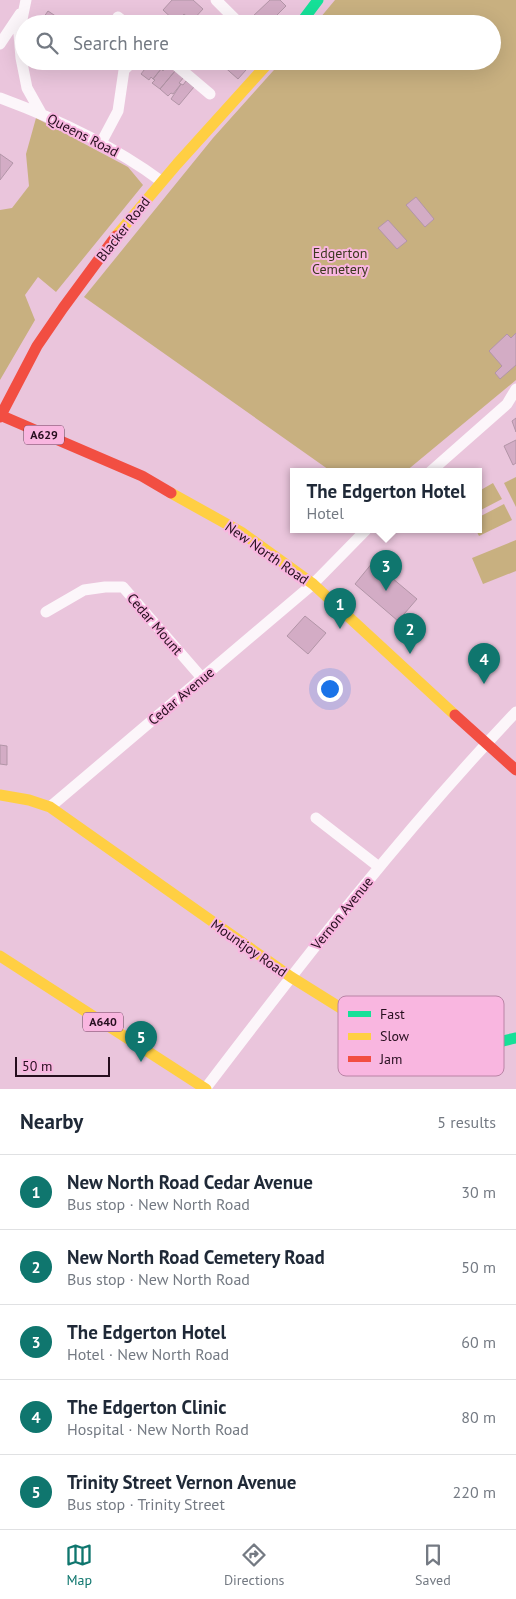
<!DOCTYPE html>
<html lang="en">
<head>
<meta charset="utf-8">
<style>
  body { margin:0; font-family:"PT Sans",sans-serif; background:#f2f2f3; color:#1f2937 }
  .scale { position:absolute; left:15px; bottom:12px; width:95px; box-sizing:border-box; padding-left:5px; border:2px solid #260e1e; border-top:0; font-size:14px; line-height:18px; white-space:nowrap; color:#260e1e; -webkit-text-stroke:4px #f9b6e0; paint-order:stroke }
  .you { position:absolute; left:329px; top:688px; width:18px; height:18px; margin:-12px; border:4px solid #fff; border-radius:50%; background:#1a73e8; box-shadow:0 0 0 8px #1a73e833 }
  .badge { display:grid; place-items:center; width:32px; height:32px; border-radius:50%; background:#0f766e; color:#fff; font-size:16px; font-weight:700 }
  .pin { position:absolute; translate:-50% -41px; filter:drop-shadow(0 1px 2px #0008) }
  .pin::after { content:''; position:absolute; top:26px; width:18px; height:15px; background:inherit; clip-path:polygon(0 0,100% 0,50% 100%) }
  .popup { position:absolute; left:290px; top:468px; width:192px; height:65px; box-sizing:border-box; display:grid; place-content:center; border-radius:0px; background:#fff; filter:drop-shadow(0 1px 4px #0005); font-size:16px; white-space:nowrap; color:#747a83 }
  .popup b { font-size:19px; color:#1f2937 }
  .popup::after { content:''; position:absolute; left:50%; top:100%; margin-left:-10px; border:10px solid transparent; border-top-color:#fff }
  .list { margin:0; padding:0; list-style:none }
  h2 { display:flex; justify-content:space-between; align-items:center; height:65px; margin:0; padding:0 20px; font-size:21px }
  h2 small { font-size:16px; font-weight:400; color:#747a83 }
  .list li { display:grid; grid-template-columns:32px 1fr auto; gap:15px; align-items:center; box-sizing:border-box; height:75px; padding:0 20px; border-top:1px solid #e0e1e3 }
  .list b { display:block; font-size:19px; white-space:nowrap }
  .list p { margin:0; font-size:16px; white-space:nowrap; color:#747a83 }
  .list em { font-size:16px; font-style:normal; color:#747a83 }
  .icon { flex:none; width:28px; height:28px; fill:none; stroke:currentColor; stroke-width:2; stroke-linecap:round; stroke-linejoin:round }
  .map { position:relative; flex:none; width:516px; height:1089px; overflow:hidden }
  .search { position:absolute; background:#fff; box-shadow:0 5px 20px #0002; left:15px; right:15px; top:15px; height:55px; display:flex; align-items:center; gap:12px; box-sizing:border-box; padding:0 18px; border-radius:28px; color:#747a83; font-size:19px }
  .sheet { height:440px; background:#fff }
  nav { display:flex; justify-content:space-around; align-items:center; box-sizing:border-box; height:70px; border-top:1px solid #e0e1e3; background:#fff; font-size:14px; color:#747a83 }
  nav a { display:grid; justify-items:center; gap:2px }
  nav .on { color:#0f766e }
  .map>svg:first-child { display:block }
  .green { fill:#c8b080 }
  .building { fill:#d3acc5; stroke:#b295a7 }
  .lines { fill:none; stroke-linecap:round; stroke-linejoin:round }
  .street { stroke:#fcf6fa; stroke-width:11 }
  .fast { stroke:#16e098; stroke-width:11 }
  .slow { stroke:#ffcf43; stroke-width:11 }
  .jam { stroke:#f24e42; stroke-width:11 }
  .labels { text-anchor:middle; stroke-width:4; stroke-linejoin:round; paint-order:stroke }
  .shield { fill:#f9b6e0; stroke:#654058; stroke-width:1 }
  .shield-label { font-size:12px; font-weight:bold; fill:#260e1e }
  .street-label { font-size:14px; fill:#260e1e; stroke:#f9b6e0 }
  .park-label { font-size:14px; fill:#3d3920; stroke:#f9b6e0 }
  .key { fill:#f9b6e0; stroke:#ba84a6; stroke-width:1 }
  .key-label { font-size:14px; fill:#260e1e }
</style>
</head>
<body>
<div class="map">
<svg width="516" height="1089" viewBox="0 0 516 1089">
  <rect width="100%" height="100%" fill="#eac5dc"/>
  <!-- green -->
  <path class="green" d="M335 0H516V380L405 472H332L84 297 213 138 282 61H492V24H315Z
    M36 118 128 167 143 185 56 292 38 277 25 295 35 320 0 380V210L12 208 29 186 26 154Z
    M516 477V507L504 483Z
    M493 483 502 499 479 511V491Z
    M504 504 512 520 479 536 476 530H478L479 517Z
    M516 540V571L483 584 472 558Z"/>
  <!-- building -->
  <path class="building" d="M172 0H193L203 9 192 21 184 14 176 22 163 10Z
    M270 0H280L286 6 268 24H256L251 18Z
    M48 11 57 17 52 23 54 24H39Z
    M81 61H98L93 69Z
    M151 61 164 62 159 68 161 69 153 79 151 77 149 80 141 74Z
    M223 61H254L238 79 221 64Z
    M168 65 175 71 160 89 152 83 155 80 153 79 161 69 163 71Z
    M175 71 184 77 179 83 181 84 173 94 171 93 168 96 160 89Z
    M186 81 194 87 179 105 171 99 181 84 183 85Z
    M0 154 13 163 0 180Z
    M416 197 434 219 425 227 406 205Z
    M388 220 407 241 397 249 378 228Z
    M516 333V365L500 379 495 373 502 366 489 351 507 334 511 338Z
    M516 418V432L512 421Z
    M516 440V463L513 465 504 446Z
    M373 562 417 599 398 621 355 584Z
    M305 616 326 633 308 654 287 636Z
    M0 745 7 746V765L0 764Z"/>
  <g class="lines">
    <!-- street -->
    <path class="street" d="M26 0 19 34 21 58 27 88 41 113
      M216 0 240 24
      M118 17 127 24
      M0 44 20 14
      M171 61 210 94
      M0 98C57 119 112 145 161 181
      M101 143 118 111 124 70 133 61
      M430 472 507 404 516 389
      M46 612 84 590 105 587H123L202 678
      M50 807 313 584 366 530
      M316 818 379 867
      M205 1089C304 959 404 830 516 712"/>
    <!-- fast -->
    <path class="fast" d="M300 24 318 0
      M363 1022C390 1038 439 1050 470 1047 486 1046 501 1041 516 1038"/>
    <!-- slow -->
    <path class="slow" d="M116 236 177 164 270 61
      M171 493 241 532 313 584 455 715
      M0 795 29 800 50 807 291 977 363 1022
      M0 956 206 1089"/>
    <!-- jam -->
    <path class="jam" d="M0 415 142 476 171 493
      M0 417 37 346 63 308 116 236
      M455 715 516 770"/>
  </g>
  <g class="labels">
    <!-- shield labels -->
    <g class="shield">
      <rect x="24" y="425.5" width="40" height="19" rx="4"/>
      <rect x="83" y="1012.5" width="40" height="19" rx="4"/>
    </g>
    <g class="shield-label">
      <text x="44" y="439">A629</text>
      <text x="103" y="1026">A640</text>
    </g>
    <!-- street labels -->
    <g class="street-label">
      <text transform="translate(83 135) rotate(27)" y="5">Queens Road</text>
      <text transform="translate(123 229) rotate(-52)" y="5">Blacker Road</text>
      <text transform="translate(267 553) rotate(35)" y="5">New North Road</text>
      <text transform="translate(155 624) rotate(49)" y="5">Cedar Mount</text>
      <text transform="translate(181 696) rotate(-40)" y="5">Cedar Avenue</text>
      <text transform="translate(342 913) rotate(-51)" y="5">Vernon Avenue</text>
      <text transform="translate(249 948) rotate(35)" y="5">Mountjoy Road</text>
    </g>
    <!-- park labels -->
    <g class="park-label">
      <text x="340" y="258">Edgerton<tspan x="340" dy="16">Cemetery</tspan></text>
    </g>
  </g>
  <!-- legend -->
  <rect x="338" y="996" width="166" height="80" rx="8" class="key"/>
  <rect x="348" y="1011" width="23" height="6" fill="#16e098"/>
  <rect x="348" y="1033" width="23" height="7" fill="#ffcf43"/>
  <rect x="348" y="1056" width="23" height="6" fill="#f24e42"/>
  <g class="key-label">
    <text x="380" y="1019">Fast</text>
    <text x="380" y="1041">Slow</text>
    <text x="380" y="1064">Jam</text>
  </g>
</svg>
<div class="scale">50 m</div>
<div class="you"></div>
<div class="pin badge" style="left:340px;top:629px">1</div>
<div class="pin badge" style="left:410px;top:654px">2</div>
<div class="pin badge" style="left:386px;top:591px">3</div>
<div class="popup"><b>The Edgerton Hotel</b>Hotel</div>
<div class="pin badge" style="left:484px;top:684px">4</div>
<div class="pin badge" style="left:141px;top:1062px">5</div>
<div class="search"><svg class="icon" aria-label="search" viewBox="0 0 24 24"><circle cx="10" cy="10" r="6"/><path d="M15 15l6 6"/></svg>Search here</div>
</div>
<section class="sheet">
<h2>Nearby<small>5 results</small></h2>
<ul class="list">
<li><span class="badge">1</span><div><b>New North Road Cedar Avenue</b><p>Bus stop · New North Road</p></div><em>30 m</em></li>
<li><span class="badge">2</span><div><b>New North Road Cemetery Road</b><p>Bus stop · New North Road</p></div><em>50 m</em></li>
<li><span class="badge">3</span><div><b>The Edgerton Hotel</b><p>Hotel · New North Road</p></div><em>60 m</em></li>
<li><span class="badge">4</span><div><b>The Edgerton Clinic</b><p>Hospital · New North Road</p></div><em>80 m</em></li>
<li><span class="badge">5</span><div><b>Trinity Street Vernon Avenue</b><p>Bus stop · Trinity Street</p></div><em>220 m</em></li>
</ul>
</section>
<nav>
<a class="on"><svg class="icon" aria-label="map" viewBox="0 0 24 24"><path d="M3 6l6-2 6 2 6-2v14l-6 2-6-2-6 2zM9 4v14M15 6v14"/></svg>Map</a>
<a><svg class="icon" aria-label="directions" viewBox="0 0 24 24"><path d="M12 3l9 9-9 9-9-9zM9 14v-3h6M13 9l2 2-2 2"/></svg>Directions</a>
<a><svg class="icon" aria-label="saved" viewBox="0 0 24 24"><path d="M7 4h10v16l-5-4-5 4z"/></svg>Saved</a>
</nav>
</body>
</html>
